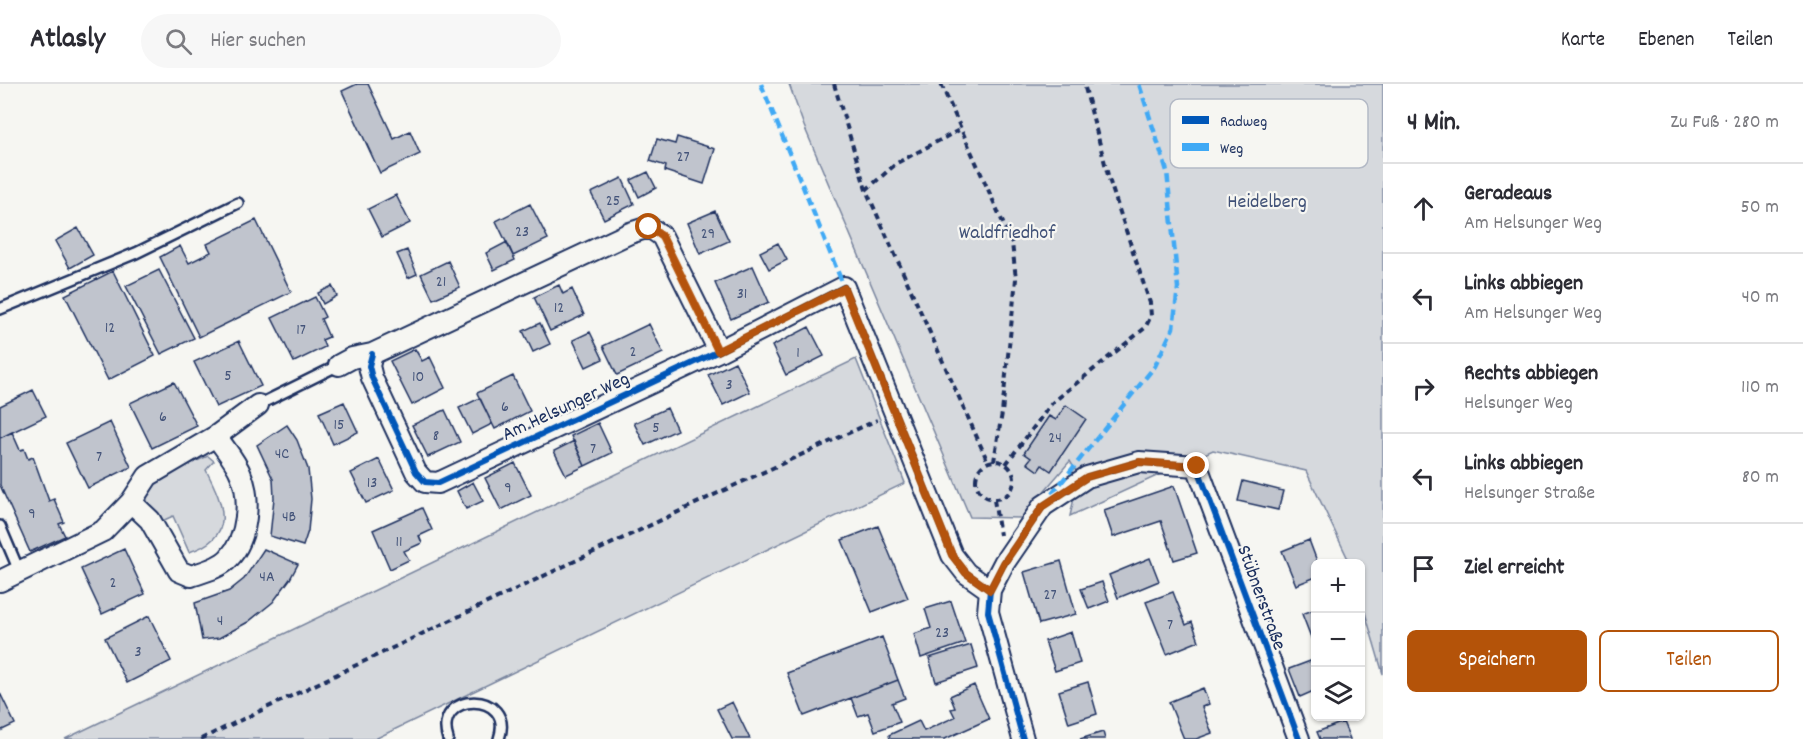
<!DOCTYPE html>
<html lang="de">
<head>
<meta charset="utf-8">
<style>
  body { margin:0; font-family:Dekko,sans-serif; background:#f7f7f7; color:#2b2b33 }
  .controls { position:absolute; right:18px; bottom:18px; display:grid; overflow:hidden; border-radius:9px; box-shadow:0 2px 4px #0004 }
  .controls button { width:54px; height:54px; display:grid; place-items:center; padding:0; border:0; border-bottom:2px solid #e1e1e2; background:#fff; color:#2b2b33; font:30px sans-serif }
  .stop { position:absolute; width:18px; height:18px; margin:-14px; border:4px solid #b45309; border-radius:50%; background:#fff }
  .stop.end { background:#b45309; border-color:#fff; box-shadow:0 2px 6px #0008 }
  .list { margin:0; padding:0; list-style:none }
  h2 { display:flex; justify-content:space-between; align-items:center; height:78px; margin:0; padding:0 24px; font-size:26px }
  h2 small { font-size:20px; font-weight:400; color:#7c7c81 }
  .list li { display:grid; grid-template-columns:39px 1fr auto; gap:18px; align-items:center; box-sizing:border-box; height:90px; padding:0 24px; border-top:2px solid #e1e1e2 }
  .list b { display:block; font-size:22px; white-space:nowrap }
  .list p { margin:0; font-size:20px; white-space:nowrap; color:#7c7c81 }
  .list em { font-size:20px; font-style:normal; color:#7c7c81 }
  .actions { display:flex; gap:12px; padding:18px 24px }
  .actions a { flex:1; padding:14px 0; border:2px solid #b45309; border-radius:9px; text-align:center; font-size:21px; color:#b45309 }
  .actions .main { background:#b45309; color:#fff }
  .icon { flex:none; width:33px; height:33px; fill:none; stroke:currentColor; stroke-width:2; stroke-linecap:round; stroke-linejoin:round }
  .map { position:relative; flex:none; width:1383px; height:655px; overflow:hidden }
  header { display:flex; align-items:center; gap:36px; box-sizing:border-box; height:84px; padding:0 30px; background:#fff; border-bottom:2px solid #e1e1e2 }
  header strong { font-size:28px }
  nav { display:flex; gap:33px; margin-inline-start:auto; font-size:21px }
  .search { width:420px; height:54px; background:#f7f7f7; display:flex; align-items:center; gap:15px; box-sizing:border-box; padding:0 21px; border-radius:33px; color:#7c7c81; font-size:22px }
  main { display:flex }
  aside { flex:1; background:#fff }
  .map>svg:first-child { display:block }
  .green { fill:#d6d9dd; stroke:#78849e; stroke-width:1.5 }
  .building { fill:#c0c4cd; stroke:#1b2f5e; stroke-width:1.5 }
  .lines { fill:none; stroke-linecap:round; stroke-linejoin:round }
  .lane-casing { stroke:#1b2f5e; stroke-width:14 }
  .street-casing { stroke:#1b2f5e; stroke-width:24 }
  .path { stroke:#1b2f5e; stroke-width:4; stroke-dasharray:6 4.5; stroke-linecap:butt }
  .lane { stroke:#f6f6f2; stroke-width:9 }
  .street { stroke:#f6f6f2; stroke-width:20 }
  .quiet { stroke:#3fa9f5; stroke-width:4.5; stroke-dasharray:9 4.5; stroke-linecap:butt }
  .cycleway-casing { stroke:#f6f6f2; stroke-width:10 }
  .cycleway { stroke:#0057b8; stroke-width:6 }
  .route { stroke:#b45309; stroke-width:8 }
  .labels { text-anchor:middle; stroke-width:4.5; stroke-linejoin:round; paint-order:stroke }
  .number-label { font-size:16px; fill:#44547a }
  .park-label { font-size:20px; fill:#405177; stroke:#f6f6f2 }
  .street-label { font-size:20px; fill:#1b2f5e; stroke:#f6f6f2 }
  .key { fill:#f6f6f2; stroke:#b4bac6; stroke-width:1.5 }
  .key-label { font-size:16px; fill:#1b2f5e }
</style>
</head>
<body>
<header>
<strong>Atlasly</strong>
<div class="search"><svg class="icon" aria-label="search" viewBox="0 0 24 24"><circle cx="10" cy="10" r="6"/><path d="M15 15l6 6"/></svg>Hier suchen</div>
<nav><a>Karte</a><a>Ebenen</a><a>Teilen</a></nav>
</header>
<main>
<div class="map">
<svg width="1383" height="655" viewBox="0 0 1383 655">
  <rect width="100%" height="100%" fill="#f6f6f2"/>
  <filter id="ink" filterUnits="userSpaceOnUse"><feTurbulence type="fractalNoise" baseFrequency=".0167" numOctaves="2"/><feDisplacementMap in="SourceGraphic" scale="12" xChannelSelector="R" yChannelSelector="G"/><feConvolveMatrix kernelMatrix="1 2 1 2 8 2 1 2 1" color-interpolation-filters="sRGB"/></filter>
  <g filter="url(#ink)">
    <!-- green -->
    <path class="green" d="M789 0H1383V590L1361 515 1360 480 1350 479 1306 387 1213 366 1070 432 1079 392 1070 377 1021 434 970 433 804 42Z
      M856 275 905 399 375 655H65Z
      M208 372 214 377 206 386C224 421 237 453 189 468L173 432 160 438 148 421 146 410 163 392Z"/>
    <!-- building -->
    <path class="building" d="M357 0H368L394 55 410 47 420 70 380 89 342 7Z
      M677 53 715 65 704 100 665 87 666 82 650 77 657 55 675 60Z
      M648 88 656 104 639 113 631 96Z
      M622 94 634 120 604 135 591 109Z
      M396 111 410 139 382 153 368 125Z
      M530 120 548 155 513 172 496 137Z
      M715 127 729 157 700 170 687 139Z
      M256 136 291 208 199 253 160 173 180 162 189 179 211 168 207 160Z
      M78 144 93 171 70 184 55 157Z
      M507 158 515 176 494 186 486 169Z
      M778 159 787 176 769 185 760 168Z
      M407 166 417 190 408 194 397 170Z
      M448 177 460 203 433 215 421 190Z
      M753 182 769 218 731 235 715 199Z
      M159 186 194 254 161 270 126 202Z
      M113 187 155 272 108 296 65 211Z
      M559 201 563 210 572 205 584 231 550 247 534 213Z
      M332 202 337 212 323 220 318 209Z
      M315 213 325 233 321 235 329 253 322 256 325 263 294 278 272 234Z
      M540 239 550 260 533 268 523 247Z
      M649 240 663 269 617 291 603 262Z
      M809 243 824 272 786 291 772 262Z
      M590 248 603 275 586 283 573 256Z
      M239 257 261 302 216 323 194 278Z
      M415 265 422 277 430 273 445 304 412 321 390 277Z
      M735 278 750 308 723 321 708 291Z
      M513 292 530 327 495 345 477 309Z
      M174 298 197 342 152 364 130 319Z
      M33 306 46 332 0 354V322Z
      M480 314 492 340 472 350 459 324Z
      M344 318 358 348 333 360 319 329Z
      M1066 321 1086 335 1051 387 1042 381 1038 387 1027 379 1031 374 1024 369 1049 332 1056 336Z
      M667 324 677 346 645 361 634 339Z
      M445 326 460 358 428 373 412 341Z
      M110 338 131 383 88 404 66 359Z
      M598 339 612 369 585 382 571 352Z
      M287 341 297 356 308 385 311 415 308 447 303 462 270 452 274 414 273 395 257 361Z
      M12 348 20 366 24 365 28 375 33 373 49 417 54 415 64 438 59 440 65 452 30 468 0 401V354Z
      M574 357 585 382 566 391 554 367Z
      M379 375 394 406 366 419 351 389Z
      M515 379 531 411 501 426 485 394Z
      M1243 397 1283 407 1278 426 1238 417Z
      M473 398 483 417 466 425 457 407Z
      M1174 402 1197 469 1174 476 1161 437 1113 453 1104 426Z
      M422 424 432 446 419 452 422 459 404 467 409 476 390 485 373 446Z
      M878 442 908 514 872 528 842 456Z
      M1309 456 1318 480H1316V493L1296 501 1282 467Z
      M124 465 145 510 102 530 81 485Z
      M264 465 298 480 290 495 273 518 248 538 219 554 202 556 195 519 229 507 244 495Z
      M1150 474 1159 497 1118 514 1109 491Z
      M1061 477 1076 530 1039 540 1024 488Z
      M1102 498 1109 517 1089 525 1081 505Z
      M1173 508 1186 541 1192 538 1199 557 1167 570 1146 518Z
      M951 517 965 559 921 574 914 550 931 544 925 525Z
      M1316 525V561H1314L1302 530Z
      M149 532 171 577 127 599 105 554Z
      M1071 548 1080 579 1055 587 1045 557Z
      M882 553 898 596 804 632 787 589Z
      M971 561 978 584 936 598 929 574Z
      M1313 576 1316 583V606L1300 613 1289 585Z
      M898 596 905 614 892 619 900 638 875 647 868 629 858 632 851 614Z
      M1088 598 1097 630 1069 639 1059 607Z
      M974 601 989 635 945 655H890L889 651 919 637 924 647 955 633 951 625 955 624 950 612Z
      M1203 604 1209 620 1202 623 1212 649 1196 655H1184L1169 618Z
      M0 609 15 640 0 647Z
      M732 618 750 655H732L717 625Z
      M1343 638 1350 655H1320L1317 648Z
      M1103 648 1105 655H1080Z"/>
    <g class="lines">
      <!-- lane casing -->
      <g class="lane-casing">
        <path id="lane" d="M0 225 136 169 238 119
          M258 321 339 281
          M0 442 20 489
          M448 655C432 606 516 606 499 655"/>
      </g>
      <!-- street casing -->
      <g class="street-casing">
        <path id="street" d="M372 270 369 282 372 294 416 388 425 398 438 399 719 267 844 203 952 471 966 489 990 506
          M339 281 352 274 372 270 630 149 649 143 662 152 719 267
          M131 418 150 436 179 487 191 492C203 488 220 484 229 474 248 454 251 415 241 391 236 377 224 364 216 352
          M0 497 103 447 131 418 148 392 216 352 258 321
          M1023 655 988 528 990 506 1004 479 1043 422 1087 393 1139 378 1197 382 1299 655"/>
      </g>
      <!-- path -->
      <path class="path" d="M834 0 866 106 988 378
        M941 0 1012 159 1016 195 1002 329 994 377
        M866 106 897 79 959 46
        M976 396a19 19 0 1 1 38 0a19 19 0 1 1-38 0Z
        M1006 380 1052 319 1145 244 1151 232 1150 219 1109 95 1084 0
        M994 416 1000 451
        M201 655 718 409 877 336"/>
      <!-- lane -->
      <use href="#lane" class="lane"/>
      <!-- street -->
      <use href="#street" class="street"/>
      <!-- quiet -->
      <path class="quiet" d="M761 0 844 203
        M1052 410 1155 282 1173 244 1178 204 1167 87 1139 0"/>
      <!-- cycleway casing -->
      <g class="cycleway-casing">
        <path id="cycleway" d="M372 270 369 282 372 294 416 388 425 398 438 399 719 267 844 203 952 471 966 489 990 506
          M1023 655 988 528 990 506 1004 479 1043 422 1087 393 1139 378 1197 382 1299 655"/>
      </g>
      <!-- cycleway -->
      <use href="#cycleway" class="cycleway"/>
    </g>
  </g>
  <g class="lines" filter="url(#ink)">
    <!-- route -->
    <path class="route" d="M649 143 662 152 718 267 844 204 952 471 966 489 990 506 1004 479 1043 422 1087 393 1139 378 1197 382"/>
  </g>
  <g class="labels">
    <!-- number labels -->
    <g class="number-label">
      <text x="683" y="77">27</text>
      <text x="613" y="121">25</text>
      <text x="522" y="152">23</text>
      <text x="708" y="154">29</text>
      <text x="441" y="202">21</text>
      <text x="742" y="214">31</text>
      <text x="559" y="228">12</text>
      <text x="110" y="248">12</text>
      <text x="301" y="250">17</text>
      <text x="633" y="272">2</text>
      <text x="798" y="273">1</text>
      <text x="228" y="296">5</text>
      <text x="418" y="297">10</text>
      <text x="729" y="305">3</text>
      <text x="505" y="327">6</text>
      <text x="163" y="337">6</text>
      <text x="339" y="345">15</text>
      <text x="656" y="348">5</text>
      <text x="436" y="356">8</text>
      <text x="1055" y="358">24</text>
      <text x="593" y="369">7</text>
      <text x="282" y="374">4C</text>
      <text x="99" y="377">7</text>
      <text x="372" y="403">13</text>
      <text x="508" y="408">9</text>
      <text x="32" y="434">9</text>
      <text x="289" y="437">4B</text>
      <text x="399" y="462">11</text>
      <text x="267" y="497">4A</text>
      <text x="113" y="503">2</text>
      <text x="1050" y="515">27</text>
      <text x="220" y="541">4</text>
      <text x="1170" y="545">7</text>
      <text x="942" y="553">23</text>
      <text x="138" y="572">3</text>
    </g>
    <!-- park labels -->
    <g class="park-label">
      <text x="1267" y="123">Heidelberg</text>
      <text x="1007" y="154">Waldfriedhof</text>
    </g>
    <!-- street labels -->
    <g class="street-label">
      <text transform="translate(565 321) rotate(-25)" y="7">Am Helsunger Weg</text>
      <text transform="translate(1263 513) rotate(70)" y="7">Stübnerstraße</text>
    </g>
  </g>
  <!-- legend -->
  <rect x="1170" y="15" width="198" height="69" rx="9" class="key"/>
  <rect x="1182" y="32" width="27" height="8" fill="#0057b8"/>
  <rect x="1182" y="59" width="27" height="8" fill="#3fa9f5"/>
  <g class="key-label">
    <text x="1220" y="42">Radweg</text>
    <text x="1220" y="69">Weg</text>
  </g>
</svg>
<div class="controls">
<button>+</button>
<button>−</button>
<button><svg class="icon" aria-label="layers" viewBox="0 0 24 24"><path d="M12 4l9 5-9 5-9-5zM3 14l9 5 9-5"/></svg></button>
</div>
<div class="stop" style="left:649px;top:143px"></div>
<div class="stop end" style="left:1197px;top:382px"></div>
</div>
<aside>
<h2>4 Min.<small>Zu Fuß · 280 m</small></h2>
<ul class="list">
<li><svg class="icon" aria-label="ahead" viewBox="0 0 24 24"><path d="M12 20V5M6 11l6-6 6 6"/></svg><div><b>Geradeaus</b><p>Am Helsunger Weg</p></div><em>50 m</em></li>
<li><svg class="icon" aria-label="left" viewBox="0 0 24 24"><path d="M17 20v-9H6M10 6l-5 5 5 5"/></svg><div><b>Links abbiegen</b><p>Am Helsunger Weg</p></div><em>40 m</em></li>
<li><svg class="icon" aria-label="right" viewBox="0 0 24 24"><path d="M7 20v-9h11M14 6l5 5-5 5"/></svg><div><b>Rechts abbiegen</b><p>Helsunger Weg</p></div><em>110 m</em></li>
<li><svg class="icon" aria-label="left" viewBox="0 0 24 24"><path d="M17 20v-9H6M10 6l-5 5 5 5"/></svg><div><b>Links abbiegen</b><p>Helsunger Straße</p></div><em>80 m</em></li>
<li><svg class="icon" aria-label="arrive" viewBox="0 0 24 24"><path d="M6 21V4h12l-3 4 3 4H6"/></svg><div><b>Ziel erreicht</b></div></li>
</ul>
<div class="actions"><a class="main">Speichern</a><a>Teilen</a></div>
</aside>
</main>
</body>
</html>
